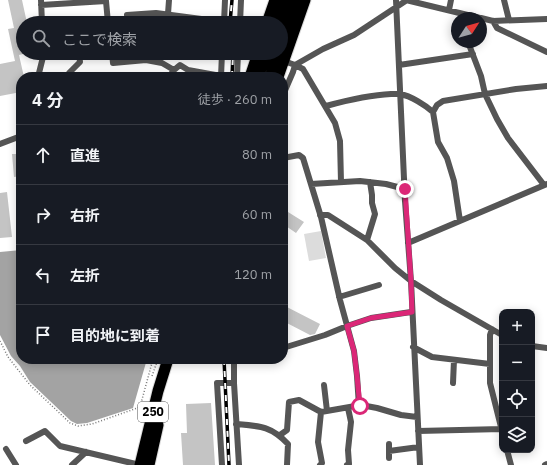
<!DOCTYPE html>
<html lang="ja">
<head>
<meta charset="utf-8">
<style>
  body { margin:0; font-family:"IBM Plex Sans","Noto Sans JP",sans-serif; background:#20242c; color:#f1f3f6 }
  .controls { position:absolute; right:12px; bottom:12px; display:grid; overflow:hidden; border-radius:8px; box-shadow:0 2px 10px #0003 }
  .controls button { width:36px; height:36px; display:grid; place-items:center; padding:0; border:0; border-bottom:1px solid #363941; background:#171b24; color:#f1f3f6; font:20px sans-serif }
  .compass { position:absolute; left:451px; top:12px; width:36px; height:36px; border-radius:50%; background:#171b24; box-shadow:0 2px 10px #0003; rotate:54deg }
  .stop { position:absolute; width:12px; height:12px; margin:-9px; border:3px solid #db2777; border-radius:50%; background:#fff }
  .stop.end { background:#db2777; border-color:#fff; box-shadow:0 1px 4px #0008 }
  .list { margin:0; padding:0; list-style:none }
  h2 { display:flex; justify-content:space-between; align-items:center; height:52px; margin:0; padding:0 16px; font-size:17px }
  h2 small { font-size:13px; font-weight:400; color:#9ea1a6 }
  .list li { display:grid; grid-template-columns:26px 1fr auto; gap:12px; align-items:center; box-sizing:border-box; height:60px; padding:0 16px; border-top:1px solid #363941 }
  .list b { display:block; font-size:15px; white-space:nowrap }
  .list em { font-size:13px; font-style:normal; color:#9ea1a6 }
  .icon { flex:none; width:22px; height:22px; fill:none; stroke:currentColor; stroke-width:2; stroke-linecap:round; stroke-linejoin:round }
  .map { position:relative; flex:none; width:547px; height:465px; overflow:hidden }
  .search { position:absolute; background:#171b24; box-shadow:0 2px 10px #0003; left:16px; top:16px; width:272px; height:44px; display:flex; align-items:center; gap:10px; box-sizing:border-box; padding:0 14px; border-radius:22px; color:#9ea1a6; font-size:15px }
  .panel { position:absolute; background:#171b24; box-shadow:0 2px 10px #0003; left:16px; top:72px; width:272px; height:292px; border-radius:16px }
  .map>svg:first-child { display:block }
  .green { fill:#dcdcdc }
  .water { fill:#a3a3a3 }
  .building { fill:#c4c4c4 }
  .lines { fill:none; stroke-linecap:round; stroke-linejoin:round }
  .trunk-casing { stroke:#dbdbdb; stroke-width:13 }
  .path { stroke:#777; stroke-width:1.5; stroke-dasharray:1 2; stroke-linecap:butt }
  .minor { stroke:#555; stroke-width:6 }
  .trunk { stroke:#000; stroke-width:11 }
  .rail-casing { stroke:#000; stroke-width:3.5 }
  .rail { stroke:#fff; stroke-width:2; stroke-dasharray:6; stroke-linecap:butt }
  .route { stroke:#db2777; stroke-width:5 }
  .labels { text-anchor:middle; stroke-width:4; stroke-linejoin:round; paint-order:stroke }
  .shield { fill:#fff; stroke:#4c4c4c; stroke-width:1 }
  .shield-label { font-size:12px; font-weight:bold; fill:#000 }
</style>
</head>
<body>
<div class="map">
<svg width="547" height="465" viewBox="0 0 547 465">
  <rect width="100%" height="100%" fill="#fff"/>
  <!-- green -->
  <path class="green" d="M321 231 326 258 309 261 304 234Z"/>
  <!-- water -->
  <path class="water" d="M21 250V359H147L133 408 87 423 77 424 71 421 30 382 20 366 11 356 0 335V252Z"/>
  <!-- building -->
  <path class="building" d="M8 0H22L27 23H23V54L19 55 24 77H21V92L0 96V64L15 61 8 29 14 28Z
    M12 154H21V176L14 177Z
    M7 192 12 237 0 238V193Z
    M283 204 288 212 304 222 296 233 283 224Z
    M283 305 320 324 315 334 310 335 283 321Z
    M211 403 215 465H183L181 433H187L186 404Z"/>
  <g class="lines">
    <!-- trunk casing -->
    <g class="trunk-casing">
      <path id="trunk" d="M267 23 275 0
        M277 23 285 0
        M281 43 295 0
        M250 77 258 53
        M258 77 267 53
        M270 77 278 53
        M278 77 305 0
        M140 465 158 391 168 359
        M149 465 158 425"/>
    </g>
    <!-- path -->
    <path class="path" d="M0 341 8 357 30 385 70 423 78 426 92 424 140 407 153 359
      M152 376 158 359"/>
    <!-- minor -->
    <path class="minor" d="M41 0 42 23
      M396 0 405 201 411 281 420 465
      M406 0 480 18
      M504 0 509 20
      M41 5 106 1 108 23
      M449 10 451 0
      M168 14 169 0
      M127 15 156 13 224 22
      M481 18 493 21 547 19
      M493 21 497 28 547 52
      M224 23 225 0
      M240 23 241 0
      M468 42 481 76 485 94 497 119 508 138 544 185
      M112 53 113 63 146 60 162 63 174 70
      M284 61 295 65 323 49 354 35 407 0
      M399 65 473 54
      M38 77 44 53
      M68 77 69 73 80 62 79 53
      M169 77 174 70 180 65 188 70 221 76
      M221 77 222 53
      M237 77 238 53
      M283 95 293 72 295 65 303 69 335 123 340 141 341 182
      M326 106C348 100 368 95 391 94 394 94 397 94 400 94 411 96 425 105 433 112
      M0 144 21 136
      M283 158 299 155 303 158 321 217 340 300 354 351 357 376 359 406
      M311 184 360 181 386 184 405 189
      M320 215H328L367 240 395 268 411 281 441 300 502 335
      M460 221 454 181 447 158 438 142 433 112 437 105 443 101 516 89 547 86
      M367 240 375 214 372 203V195L370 182
      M408 243 547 184
      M339 297 379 285
      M492 329 490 335V383L502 431
      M532 346 547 348
      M413 347 432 357 490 364
      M283 348 325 335 347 326 371 318 411 312
      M234 359V383L239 465
      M453 383 454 360
      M324 385 327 411
      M236 424C260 426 271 426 288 444L287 465
      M418 431 502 429
      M280 435 287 430 289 402 299 400 321 412 361 405 377 408 401 415 417 417
      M26 441 45 431 60 446 140 465
      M389 444V458
      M6 449 16 465
      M507 450 511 465
      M389 451 419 447
      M72 465 86 452
      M222 465 217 383H234
      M320 465 322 463 318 442 321 412
      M347 465 349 464 348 450 351 422 348 408
      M545 465 547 464"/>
    <!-- trunk -->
    <use href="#trunk" class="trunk"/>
    <!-- rail casing -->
    <g class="rail-casing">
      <path id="rail" d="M230 23 232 0
        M232 77 233 53
        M224 359 229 465"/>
    </g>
    <!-- rail -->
    <use href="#rail" class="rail"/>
  </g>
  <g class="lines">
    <!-- route -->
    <path class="route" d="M360 406 357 376 354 351 347 326 371 318 412 312 411 281 405 189"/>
  </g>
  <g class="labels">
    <!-- shield labels -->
    <rect class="shield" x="138" y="402" width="30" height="20" rx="3"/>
    <g class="shield-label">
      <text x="153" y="416">250</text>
    </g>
  </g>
</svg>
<div class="controls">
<button>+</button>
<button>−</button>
<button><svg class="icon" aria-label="locate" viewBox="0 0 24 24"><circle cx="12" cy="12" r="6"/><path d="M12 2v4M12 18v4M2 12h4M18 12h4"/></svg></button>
<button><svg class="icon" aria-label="layers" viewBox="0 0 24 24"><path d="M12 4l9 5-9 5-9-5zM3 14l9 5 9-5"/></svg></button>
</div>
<svg class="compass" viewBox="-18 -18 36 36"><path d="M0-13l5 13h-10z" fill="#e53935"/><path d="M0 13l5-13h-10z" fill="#9ea1a6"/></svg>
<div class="stop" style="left:360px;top:406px"></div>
<div class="stop end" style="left:405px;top:189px"></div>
<div class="search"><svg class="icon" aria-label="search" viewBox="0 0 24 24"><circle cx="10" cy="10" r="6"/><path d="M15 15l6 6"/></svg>ここで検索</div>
<section class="panel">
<h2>4 分<small>徒歩 · 260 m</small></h2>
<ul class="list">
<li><svg class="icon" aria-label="ahead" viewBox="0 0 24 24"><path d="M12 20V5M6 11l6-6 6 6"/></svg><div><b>直進</b></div><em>80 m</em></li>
<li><svg class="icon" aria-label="right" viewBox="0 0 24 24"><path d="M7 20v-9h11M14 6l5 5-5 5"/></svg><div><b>右折</b></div><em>60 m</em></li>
<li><svg class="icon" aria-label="left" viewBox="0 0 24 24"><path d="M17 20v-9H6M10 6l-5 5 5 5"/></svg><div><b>左折</b></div><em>120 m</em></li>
<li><svg class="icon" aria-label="arrive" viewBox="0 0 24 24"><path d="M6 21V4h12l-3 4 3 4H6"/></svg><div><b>目的地に到着</b></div></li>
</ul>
</section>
</div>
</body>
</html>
